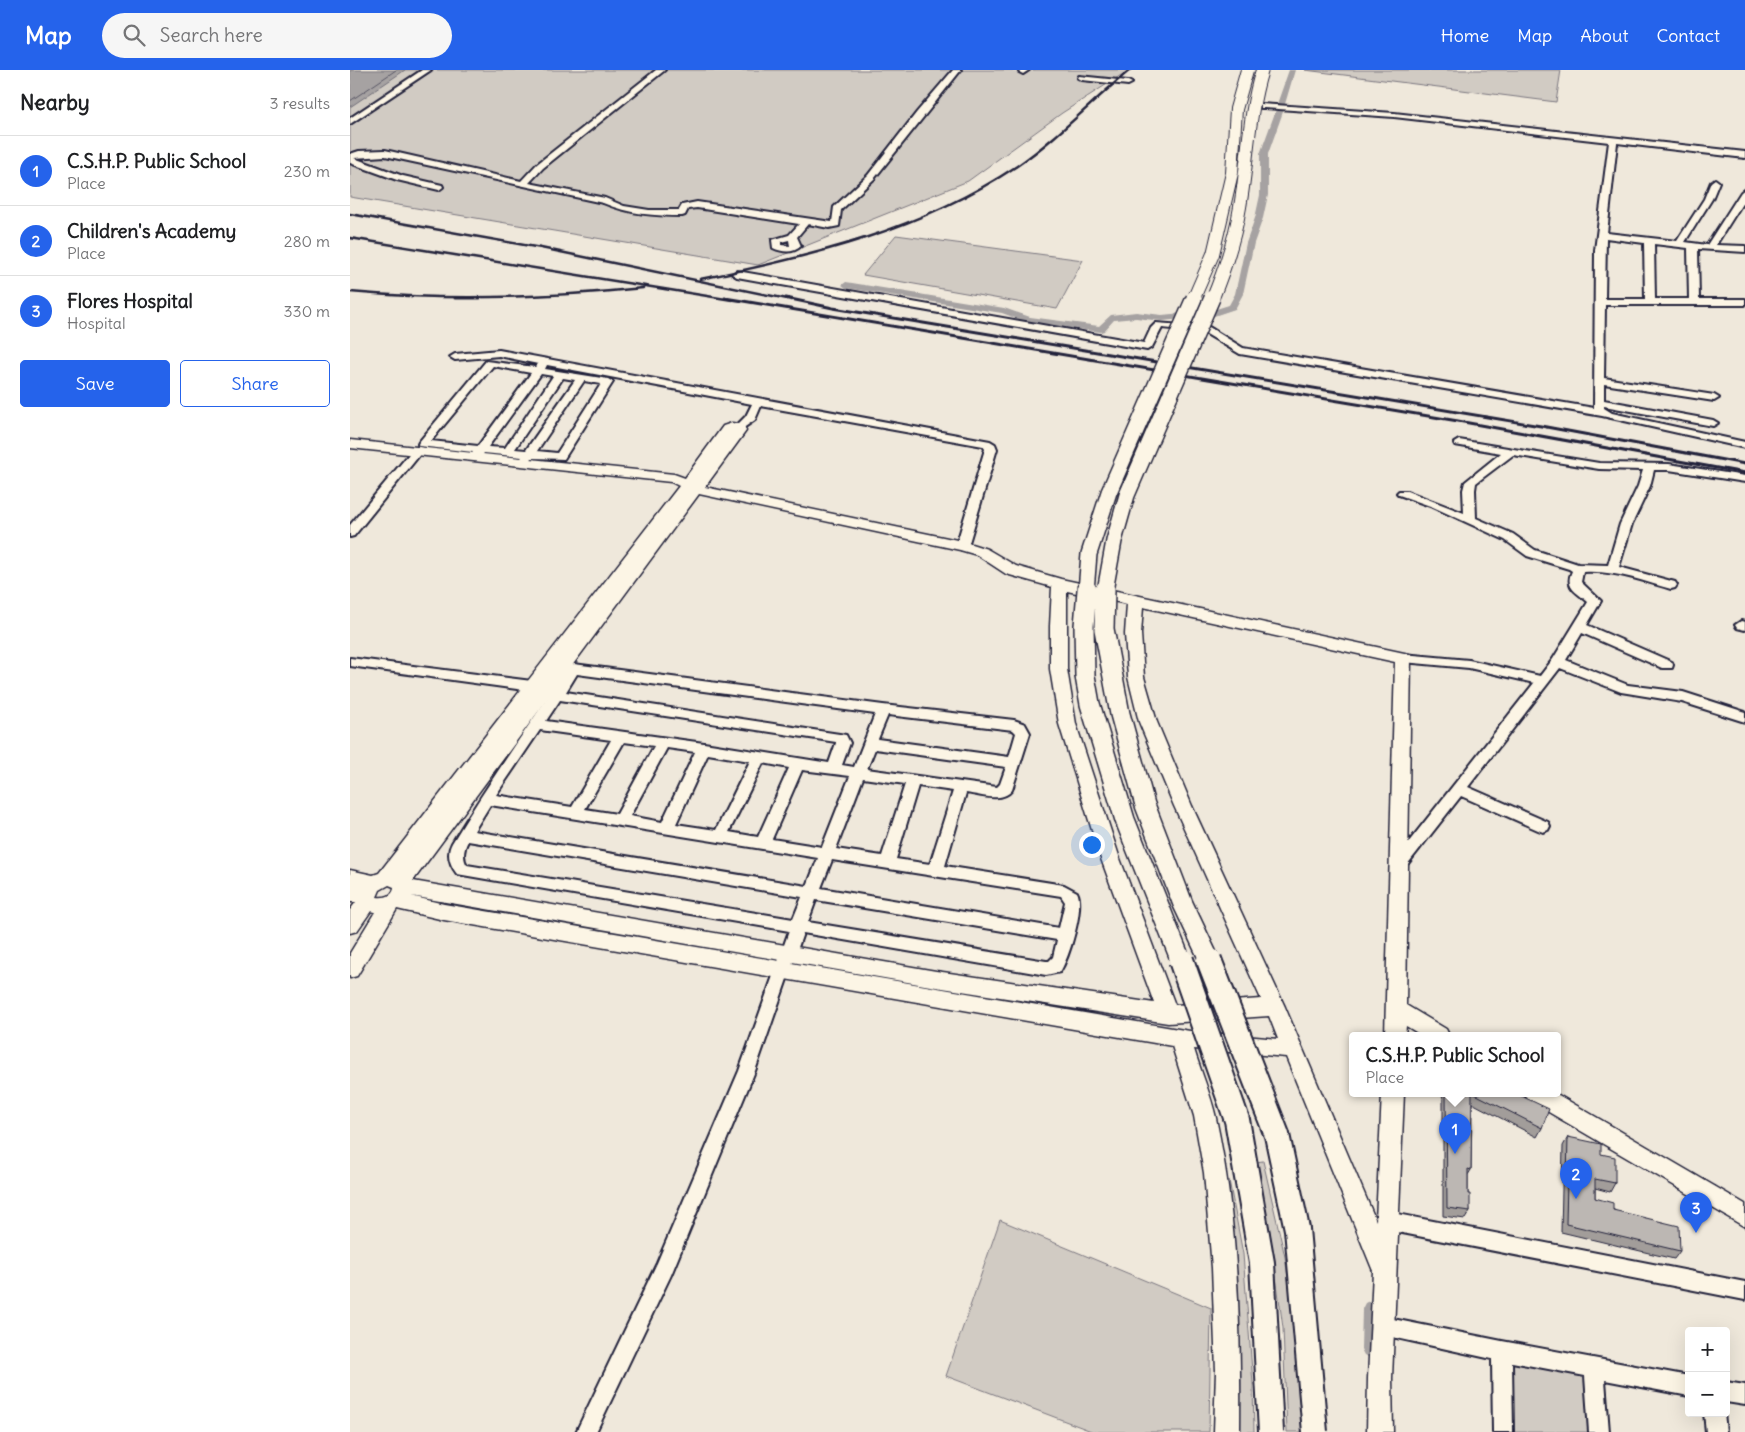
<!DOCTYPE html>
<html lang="en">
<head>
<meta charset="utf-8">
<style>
  body { margin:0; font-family:Delius,sans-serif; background:#f6f6f6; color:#202124 }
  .controls { position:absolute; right:15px; bottom:15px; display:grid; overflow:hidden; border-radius:5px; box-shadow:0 5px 20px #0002 }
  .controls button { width:45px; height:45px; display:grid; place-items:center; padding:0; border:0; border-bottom:1px solid #e0e0e0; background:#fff; color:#202124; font:25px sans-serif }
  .you { position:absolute; left:741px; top:774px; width:18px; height:18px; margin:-12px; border:4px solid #fff; border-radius:50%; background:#1a73e8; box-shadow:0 0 0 8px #1a73e833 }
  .badge { display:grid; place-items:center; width:32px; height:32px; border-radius:50%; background:#2563eb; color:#fff; font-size:16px; font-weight:700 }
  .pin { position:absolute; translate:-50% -41px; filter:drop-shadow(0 1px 2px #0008) }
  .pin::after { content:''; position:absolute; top:26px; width:18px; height:15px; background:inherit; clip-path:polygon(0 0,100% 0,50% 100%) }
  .popup { position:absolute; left:999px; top:962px; width:212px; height:65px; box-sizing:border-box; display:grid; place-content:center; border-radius:5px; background:#fff; filter:drop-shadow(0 1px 4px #0005); font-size:16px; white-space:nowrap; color:#757577 }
  .popup b { font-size:19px; color:#202124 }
  .popup::after { content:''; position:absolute; left:50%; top:100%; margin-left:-10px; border:10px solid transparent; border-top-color:#fff }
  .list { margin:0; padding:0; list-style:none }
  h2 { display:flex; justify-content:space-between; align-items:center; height:65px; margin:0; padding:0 20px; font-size:21px }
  h2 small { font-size:16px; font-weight:400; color:#757577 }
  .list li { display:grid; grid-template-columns:32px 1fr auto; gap:15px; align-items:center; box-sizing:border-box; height:70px; padding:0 20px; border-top:1px solid #e0e0e0 }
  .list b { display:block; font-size:19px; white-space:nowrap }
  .list p { margin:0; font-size:16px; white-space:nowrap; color:#757577 }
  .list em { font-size:16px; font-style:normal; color:#757577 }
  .actions { display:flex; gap:10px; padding:15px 20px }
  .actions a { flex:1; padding:11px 0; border:1px solid #2563eb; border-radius:5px; text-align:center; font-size:18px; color:#2563eb }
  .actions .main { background:#2563eb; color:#fff }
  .icon { flex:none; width:28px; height:28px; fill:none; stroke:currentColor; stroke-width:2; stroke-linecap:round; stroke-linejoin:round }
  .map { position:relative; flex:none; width:1395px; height:1362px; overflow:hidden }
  header { display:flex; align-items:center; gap:30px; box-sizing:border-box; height:70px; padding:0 25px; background:#2563eb; color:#fff }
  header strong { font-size:24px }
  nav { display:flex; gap:28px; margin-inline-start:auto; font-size:18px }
  .search { width:350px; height:45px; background:#f6f6f6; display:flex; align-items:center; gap:12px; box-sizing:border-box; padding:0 18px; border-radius:28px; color:#757577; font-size:19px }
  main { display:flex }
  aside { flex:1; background:#fff }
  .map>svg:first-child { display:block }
  .green { fill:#d1cbc3; stroke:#7a767f }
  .water { fill:#a6a2a2; stroke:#716f79 }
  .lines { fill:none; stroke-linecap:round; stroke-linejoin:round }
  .shore { stroke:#575564; stroke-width:1 }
  .canal { fill:#a6a2a2; fill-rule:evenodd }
  .minor-casing { stroke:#22223b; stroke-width:4 }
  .tertiary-casing { stroke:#22223b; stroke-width:3 }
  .minor { fill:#fcf5e5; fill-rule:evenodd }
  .tertiary { fill:#fcf5e5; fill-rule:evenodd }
  .rail-far1 { stroke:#22223b; stroke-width:2.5 }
  .rail { stroke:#22223b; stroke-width:3 }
  .secondary-bridge-far3-casing { stroke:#22223b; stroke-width:14; stroke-linecap:butt }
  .secondary-bridge-far2-casing { stroke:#22223b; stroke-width:18; stroke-linecap:butt }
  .secondary-bridge-far1-casing { stroke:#22223b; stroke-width:22; stroke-linecap:butt }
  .secondary-bridge-casing { stroke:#22223b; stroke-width:28; stroke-linecap:butt }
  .secondary-bridge-far3 { stroke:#fcf5e5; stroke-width:12 }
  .secondary-bridge-far2 { stroke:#fcf5e5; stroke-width:15 }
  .secondary-bridge-far1 { stroke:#fcf5e5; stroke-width:19 }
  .secondary-bridge { stroke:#fcf5e5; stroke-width:24 }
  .wall { fill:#a29d9a; stroke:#22223b }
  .building { fill:#bcb7b3; stroke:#22223b }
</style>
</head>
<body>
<header>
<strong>Map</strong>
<div class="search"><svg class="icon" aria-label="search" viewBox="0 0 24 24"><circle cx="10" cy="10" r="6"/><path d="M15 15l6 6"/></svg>Search here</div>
<nav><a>Home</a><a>Map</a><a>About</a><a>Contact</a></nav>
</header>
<main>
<aside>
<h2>Nearby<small>3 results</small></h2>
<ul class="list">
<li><span class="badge">1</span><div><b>C.S.H.P. Public School</b><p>Place</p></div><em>230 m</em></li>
<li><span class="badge">2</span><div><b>Children's Academy</b><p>Place</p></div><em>280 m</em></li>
<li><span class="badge">3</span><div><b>Flores Hospital</b><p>Hospital</p></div><em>330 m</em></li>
</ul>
<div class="actions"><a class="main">Save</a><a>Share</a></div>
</aside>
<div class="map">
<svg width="1395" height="1362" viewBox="0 0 1395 1362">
  <rect width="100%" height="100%" fill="#efe8db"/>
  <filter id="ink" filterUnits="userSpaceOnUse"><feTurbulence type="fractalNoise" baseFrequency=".02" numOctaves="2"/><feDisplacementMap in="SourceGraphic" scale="10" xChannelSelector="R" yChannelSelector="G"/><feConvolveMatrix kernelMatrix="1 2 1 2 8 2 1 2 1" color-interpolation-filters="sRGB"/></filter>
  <g filter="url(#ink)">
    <!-- green -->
    <path class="green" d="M54 0H779L712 43 618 111 408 195 0 127V35Z
      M955 0H1211L1206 32Z
      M546 165 733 190 707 239 513 205Z
      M913 1091 935 1187 945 1257 952 1362H937L933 1258 920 1162 906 1092Z
      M879 1110 893 1184 903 1314 904 1362H883L886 1246Z
      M650 1150 861 1238 859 1362H744L596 1306Z
      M1160 1288 1242 1303 1246 1362H1163Z"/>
    <!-- water -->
    <path class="water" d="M0 0H55L0 37Z"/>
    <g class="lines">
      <!-- shore -->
      <path class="shore" d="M0 31 46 0"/>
      <!-- canal -->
      <path class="canal" d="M939 0H945L935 34 931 36 927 34Z
        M927 37 934 39 918 84V125L913 148 904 173 893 224 885 239 864 246 812 251 786 248 764 250 754 261 751 262 679 253 652 243 496 218 492 215 496 212 654 238 680 247 749 256 761 245 786 242 812 245 863 240 879 235 885 224 896 173 905 148 910 125V84Z
        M1021 1230 1027 1233 1030 1239 1029 1279 1026 1285 1020 1288 1014 1285 1011 1279 1012 1239 1015 1233Z"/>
      <!-- minor casing -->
      <g class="minor-casing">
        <path id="minor" d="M72 0H81L0 54V48Z
          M306 0H315L193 98 179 113 255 128 274 136 299 140H329L332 135 347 132 482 152 484 137 518 105 567 42 603 0H611L524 109 491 140 489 156 479 158 458 154 447 167 451 176C443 184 432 182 423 178L422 170 439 165 449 154 347 138 338 139 335 145 332 146C304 146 279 144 253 133L35 86 4 88 53 106 92 115 93 117 89 120 47 110 0 93V84L9 81 35 80 171 111 187 94ZM439 170 440 176 431 175V172Z
          M671 0H679L673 4 669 2Z
          M729 6 778 11 782 13 778 15 732 10 728 8Z
          M911 34 1044 43 1395 82V88L1267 73 1257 163 1327 171 1354 129 1361 112 1365 109 1369 112 1362 129 1335 172 1357 175 1391 122 1395 119V129L1366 175 1395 176V182L1348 179 1349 229H1395V235H1255L1254 308 1364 325 1369 328 1364 331 1254 314V330L1363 350 1368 353 1363 356 1254 336V338L1262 343 1395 372V378L1252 346 890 284 853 262 812 258 802 277 797 280 387 207 382 204 387 201 794 273 801 258 806 253 859 257 893 278 1244 338 1245 180 1259 72 1044 47 914 38H911ZM1256 168 1294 173 1295 229H1255ZM1304 174 1338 178 1339 229H1305Z
          M149 280 640 371 645 374 647 379 618 476 612 480 606 476 635 379 633 376 411 336 405 350 389 361 384 358 396 346 402 334 197 295 195 299 258 309 263 312 214 389 182 388 180 391H172L170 389 172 387 134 383 130 388 126 389 120 386 123 382 69 376 68 374 69 372 136 291 185 297 188 294 149 286 105 290 100 287 105 284ZM143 296 181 303 128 376 81 371ZM191 304 203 306 155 378 138 377ZM213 308 225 310 176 380 165 379ZM234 311 251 314 207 383 187 381Z
          M1109 370 1249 393 1319 394 1395 406V412L1319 400H1304L1300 416 1282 454 1269 497 1325 512 1327 515 1325 518 1321 519C1292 511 1264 500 1233 502L1231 512 1251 531 1237 555 1322 592 1323 595 1322 598H1312L1232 563 1216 590 1278 615 1333 622 1395 642V652L1332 632 1271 622 1210 598 1118 717 1198 752 1200 756 1198 760 1193 762 1188 760 1111 726 1053 800 1048 802 1043 800 1041 796 1043 792 1184 613 1119 598 1053 592 1048 591 1047 588 1048 585 1053 584 1119 590 1190 606 1203 589 1238 532C1227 522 1214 518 1222 501L1219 499 1177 486 1155 470 1083 437 1049 425 1047 423 1049 421H1057L1114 443 1113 420 1115 412 1151 383 1105 375 1104 373ZM1163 385 1249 399 1293 400 1288 416 1270 454 1258 495 1228 494 1185 480 1163 464 1126 448 1125 420 1126 413Z
          M68 377 72 378 74 380 72 382 4 466 0 467V455L64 378Z
          M1391 551 1395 552V560L1387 558 1385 555Z
          M0 588 182 611 187 613 189 616 187 619 182 621 0 596Z
          M224 594 533 635 664 650 675 654 680 663 662 720C652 733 630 725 616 723L595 796 714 815 727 822C735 837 719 888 710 902L696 905 453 863 405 1001 321 1205 246 1362H226L307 1193 389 1001 439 861 107 804C100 795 96 784 102 773 139 712 180 654 219 596ZM227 604 525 644 504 697 492 695 500 673 496 665 216 622ZM210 630 486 672V673L479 693 354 673 196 651ZM538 645 663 660 666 663 659 687 528 669ZM190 660 261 670 222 737 146 725ZM274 672 304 676 267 744 235 739ZM317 678 345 682 312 752 280 746ZM525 679 656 697 650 714 647 717 517 699ZM358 684 400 691 366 760 326 754ZM413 693 439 698 408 767 379 762ZM452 700 500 706 472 777 422 769ZM513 708 555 714 532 786 486 779ZM568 716 603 721 580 794 546 789ZM140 735 468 788 457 816 124 761ZM118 771 452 827 443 849 117 795C112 788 114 778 118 771ZM482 790 711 826 715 832 709 858 471 818ZM466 830 707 870 703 887 699 891H696L458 852Z
          M1037 1142 1395 1212V1230L1037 1160 1031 1157 1028 1151 1031 1145Z
          M1033 1247 1152 1271 1339 1306V1326L1255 1310 1259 1362H1239L1235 1306 1162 1292 1163 1362H1143L1142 1289 1033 1265 1026 1263 1024 1256 1026 1249Z
          M1376 1312 1395 1315V1335L1376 1332Z
          M1354 1343H1374L1376 1362H1356Z"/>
      </g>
      <!-- tertiary casing -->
      <g class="tertiary-casing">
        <path id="tertiary" d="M382 353 394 355 396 361 355 417 612 471 637 479 666 496 711 509 1059 584 1061 588 1056 935 1096 959 1099 965H1071L1056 956 1055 965H1035L1045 592 793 537 791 564 794 607 807 652 842 736 935 937 1026 1151 1032 1023H1054L1042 1308 1043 1362H1017L1018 1308 1023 1201 936 987 844 979C851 1002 861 1025 866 1048 888 1151 891 1258 890 1362H864L866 1301 862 1198 854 1103 844 1046 822 976 94 850 47 839 7 906 0 908V883L25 842 21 841 7 861 0 863V840L6 832H0V816L10 817 0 816V800L23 805 29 803 329 416 321 412 0 378V370L324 404 335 408 373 356ZM349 424 610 480 627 485 656 504 702 517 700 556V599L709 654 750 786 804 933 586 901 63 811ZM717 521 777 534 775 564 778 607 789 652 824 736 911 929 825 935 769 786 726 654 717 599ZM39 815 44 817C44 826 35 828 27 827L30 820ZM61 826 586 917 818 953 919 946 928 969 840 961 94 834Z
          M1175 1023H1205L1395 1134V1157L1178 1030Z"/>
      </g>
      <!-- minor -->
      <use href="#minor" class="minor"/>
      <!-- tertiary -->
      <use href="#tertiary" class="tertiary"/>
      <!-- rail-far1 -->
      <path class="rail-far1" d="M0 144 191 178 442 230
        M0 168 382 230
        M350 209C461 187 571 160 667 96 708 68 742 31 780 0
        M0 222C98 231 195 228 293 218"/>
      <!-- rail -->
      <path class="rail" d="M105 228H130
        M375 228 1108 351 1395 403
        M436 228 483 238 1191 356 1395 394"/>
      <!-- secondary-bridge-far3 casing -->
      <g class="secondary-bridge-far3-casing">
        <path id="secondary-bridge-far3" d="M843 230 863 184 882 103 886 39 897 0
          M862 230C874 201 885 168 890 137 898 92 898 45 912 0"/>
      </g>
      <!-- secondary-bridge-far2 casing -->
      <g class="secondary-bridge-far2-casing">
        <path id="secondary-bridge-far2" d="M736 521 739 484 759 422 844 228
          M755 521 764 471 777 425 862 228"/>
      </g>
      <!-- secondary-bridge-far1 casing -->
      <g class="secondary-bridge-far1-casing">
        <path id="secondary-bridge-far1" d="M737 520 734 556 735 606 740 634 775 750 831 891
          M755 520 754 559 770 644 795 735 833 834 860 891"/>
      </g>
      <!-- secondary-bridge casing -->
      <g class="secondary-bridge-casing">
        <path id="secondary-bridge" d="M831 890 887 1050 912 1193 921 1362
          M859 890 927 1065 947 1159 965 1362"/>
      </g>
      <!-- secondary-bridge-far3 -->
      <use href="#secondary-bridge-far3" class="secondary-bridge-far3"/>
      <!-- secondary-bridge-far2 -->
      <use href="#secondary-bridge-far2" class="secondary-bridge-far2"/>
      <!-- secondary-bridge-far1 -->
      <use href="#secondary-bridge-far1" class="secondary-bridge-far1"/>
      <!-- secondary-bridge -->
      <use href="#secondary-bridge" class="secondary-bridge"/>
    </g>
    <!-- wall -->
    <path class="wall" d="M1091 1023H1165L1192 1058 1187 1067 1122 1033 1121 1100 1118 1105V1124L1120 1141 1115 1149 1093 1146V1028Z
      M1218 1067 1251 1084 1265 1113 1260 1122 1245 1118V1128L1330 1181 1324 1189 1211 1162 1213 1076Z"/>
    <!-- building -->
    <path class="building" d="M1096 1023H1122L1121 1100 1118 1099V1124H1120V1141L1097 1138Z
      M1123 1023H1165L1199 1039 1192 1058Z
      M1218 1067 1251 1074V1084L1265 1087V1113L1245 1109V1128L1263 1133V1140L1329 1156 1330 1181 1216 1154Z"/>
  </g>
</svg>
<div class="controls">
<button>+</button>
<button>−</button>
</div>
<div class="you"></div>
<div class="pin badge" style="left:1105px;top:1084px">1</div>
<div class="popup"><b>C.S.H.P. Public School</b>Place</div>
<div class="pin badge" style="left:1226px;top:1129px">2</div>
<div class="pin badge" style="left:1346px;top:1163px">3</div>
</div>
</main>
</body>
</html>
